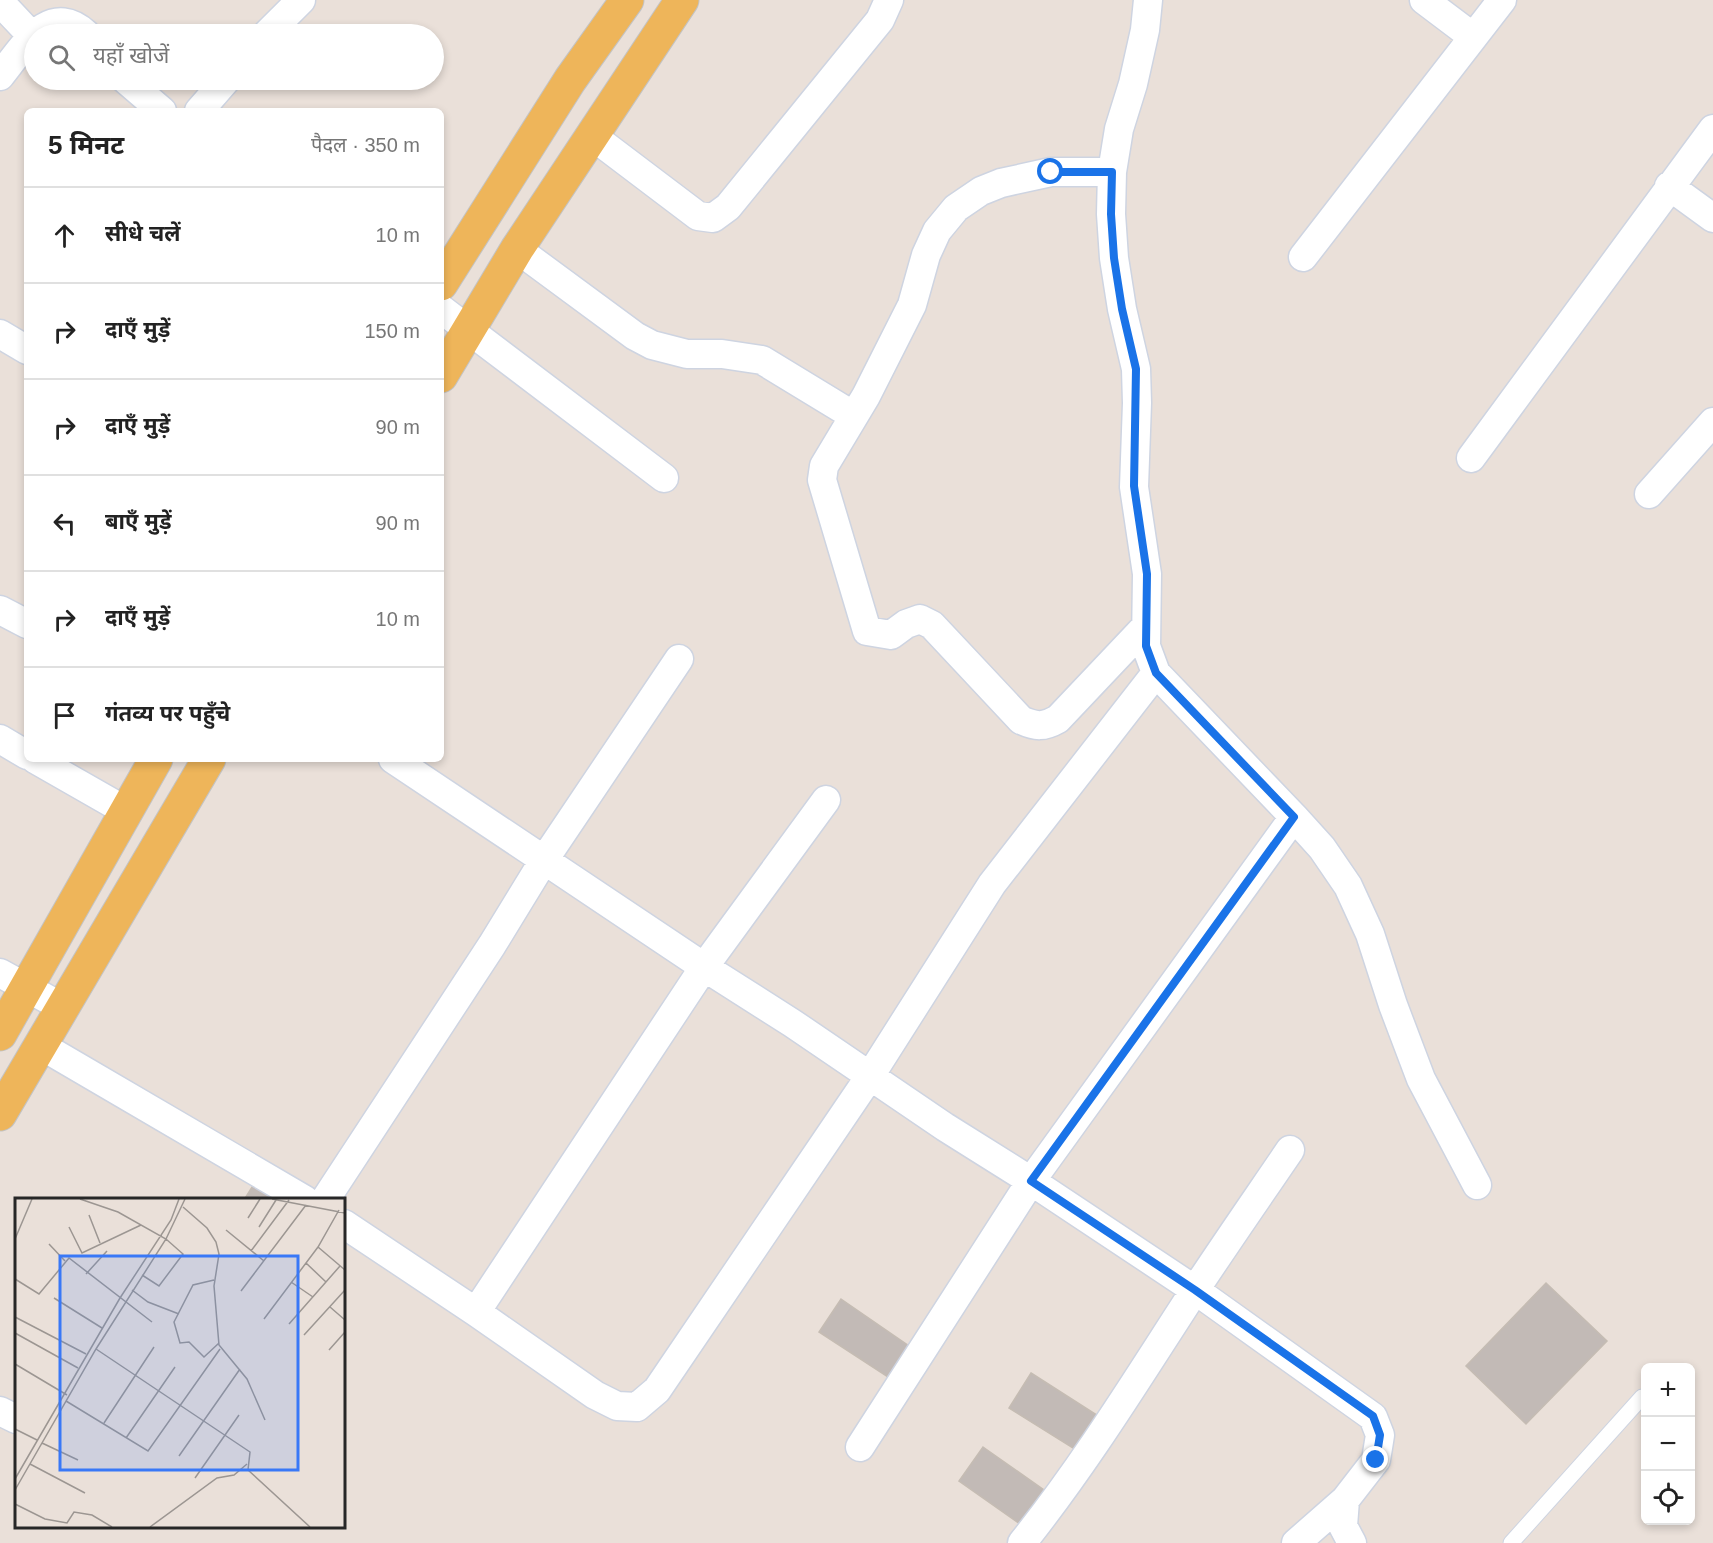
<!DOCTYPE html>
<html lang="hi">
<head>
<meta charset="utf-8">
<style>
  body { margin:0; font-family:Arial,"Noto Sans Devanagari",sans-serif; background:#f6f6f6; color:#222 }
  .controls { position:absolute; right:18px; bottom:18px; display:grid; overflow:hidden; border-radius:9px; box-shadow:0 3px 9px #0003 }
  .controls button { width:54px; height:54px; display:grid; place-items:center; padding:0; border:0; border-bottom:2px solid #e0e0e0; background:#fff; color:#222; font:30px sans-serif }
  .stop { position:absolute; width:18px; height:18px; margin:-14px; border:4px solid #1a73e8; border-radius:50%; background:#fff }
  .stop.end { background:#1a73e8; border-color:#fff; box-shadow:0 2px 6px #0008 }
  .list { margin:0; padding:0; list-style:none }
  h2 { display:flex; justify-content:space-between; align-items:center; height:78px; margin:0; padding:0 24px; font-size:26px }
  h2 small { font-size:20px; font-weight:400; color:#767676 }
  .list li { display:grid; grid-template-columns:39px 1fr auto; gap:18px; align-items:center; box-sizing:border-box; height:96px; padding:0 24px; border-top:2px solid #e0e0e0 }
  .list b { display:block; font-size:22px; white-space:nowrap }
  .list em { font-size:20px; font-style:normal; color:#767676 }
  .icon { flex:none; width:33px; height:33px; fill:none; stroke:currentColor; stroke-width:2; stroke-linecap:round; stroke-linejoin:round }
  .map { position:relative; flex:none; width:1713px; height:1543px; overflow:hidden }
  .search { position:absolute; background:#fff; box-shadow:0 3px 9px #0003; left:24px; top:24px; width:420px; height:66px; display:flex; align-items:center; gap:15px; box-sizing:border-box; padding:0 21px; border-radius:33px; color:#767676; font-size:22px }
  .panel { position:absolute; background:#fff; box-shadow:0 3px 9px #0003; left:24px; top:108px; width:420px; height:654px; border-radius:9px }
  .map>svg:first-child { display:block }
  .building { fill:#c2bab6; stroke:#c5bcb3; stroke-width:1.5 }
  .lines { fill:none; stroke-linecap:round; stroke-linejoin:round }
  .lane-casing { stroke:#ced4e1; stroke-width:17 }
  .street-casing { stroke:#ced4e1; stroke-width:31 }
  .primary-casing { stroke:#c3c3c3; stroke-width:35 }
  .lane { stroke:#fff; stroke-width:15 }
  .street { stroke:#fff; stroke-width:28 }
  .primary { stroke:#eeb55a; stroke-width:33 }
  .route { stroke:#1a73e8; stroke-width:8 }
  .inset-road { fill:none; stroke:#9c9692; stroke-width:1.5 }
  .view { fill:#3978f7; fill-opacity:0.15; stroke:#3978f7; stroke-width:3 }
  .inset-edge { fill:none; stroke:#272727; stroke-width:3 }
</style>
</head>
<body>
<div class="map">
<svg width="1713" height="1543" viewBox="0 0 1713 1543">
  <rect width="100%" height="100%" fill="#eae0d9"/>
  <!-- building -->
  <path class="building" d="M257 1179 290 1200H244Z
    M1546 1283 1607 1341 1526 1424 1466 1366Z
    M841 1299 909 1346 888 1377 819 1332Z
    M1031 1373 1103 1419 1081 1453 1009 1408Z
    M983 1447 1044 1490 1020 1524 959 1481Z"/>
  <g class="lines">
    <!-- lane casing -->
    <g class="lane-casing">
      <path id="lane" d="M1511 1543 1642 1397"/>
    </g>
    <!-- street casing -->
    <g class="street-casing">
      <path id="street" d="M1148 0 1145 30 1133 84 1119 129 1112 172 1111 214 1114 258 1122 309 1136 369 1137 403 1134 487 1147 574 1146 646 1156 673 1294 817 1322 848 1348 886 1370 934 1393 1005 1421 1079 1477 1185
        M1424 0 1473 37
        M0 2 32 36
        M267 34 301 0
        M0 76C23 48 49 0 86 34
        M126 80 162 111
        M199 111 226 80
        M591 135 698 216 713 218 728 207 880 20 889 0
        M1112 172H1051L1001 183 981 191 956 208 937 231 926 255 912 305 866 396 824 466 822 480 867 631 891 635 906 624 920 619 932 625 1021 720C1036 727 1044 727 1058 719L1146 626
        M1669 186 1713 218
        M517 249 635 336 652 345 687 354H722L762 360 854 416
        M1303 257 1502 0
        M441 309 664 478
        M0 334 27 350
        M1471 458 1713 129
        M1649 494 1713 422
        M0 610 27 624
        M0 739 27 755
        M35 759 126 811
        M393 759 704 967 792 1023 945 1127 1031 1181 1195 1290 1373 1417 1380 1435 1376 1460 1345 1500 1343 1526 1352 1543
        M0 973 62 1007
        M40 1045 305 1200
        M325 1200 492 945 544 860 679 659
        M344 1224 476 1312 595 1395 617 1406 637 1407 657 1390 870 1076 992 884 1156 673
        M476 1312 704 967 826 800
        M0 1411 16 1419
        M860 1447 1031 1181 1294 817
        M1022 1543C1086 1463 1139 1376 1195 1290 1226 1243 1258 1197 1290 1150
        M1296 1543 1345 1500"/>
    </g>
    <!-- primary casing -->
    <g class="primary-casing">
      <path id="primary" d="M441 284 570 80 627 0
        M441 376 517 249 682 0
        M0 1034 156 759
        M0 1114 209 759"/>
    </g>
    <!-- lane -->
    <use href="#lane" class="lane"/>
    <!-- street -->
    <use href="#street" class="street"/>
    <!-- primary -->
    <use href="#primary" class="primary"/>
  </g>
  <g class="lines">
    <!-- route -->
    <path class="route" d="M1051 172H1112L1111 214 1114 258 1122 309 1136 369 1134 486 1147 574 1146 646 1156 673 1294 817 1031 1181 1195 1290 1373 1416 1380 1435 1376 1460"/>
  </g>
  <!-- overview -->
  <g transform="translate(15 1198)">
    <rect width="330" height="330" fill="#eae0d9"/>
    <path class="inset-road" d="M65 1 103 14 151 41 168 56 144 88 127 77M257 1 330 15M168 9 192 30 201 44 204 56 199 88 204 147 232 181 250 222M74 17 85 45M233 20 245 1M54 29 67 55 126 27M244 29 261 2M211 32 249 63M0 41 17 1M34 46 50 63M303 49 330 72M236 53 274 2M291 65 311 84M71 76 92 53M0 81 24 96 54 60 137 124M199 82 178 87 159 124 165 145 174 144 189 159 204 145M276 84 298 99M117 92 133 104 164 116M226 93 291 7M39 100 87 130M315 109 330 122M0 119 71 156M249 121 303 49 324 12M274 126 325 68M0 135 63 170M289 137 330 92M81 151 235 254 233 272 295 329M314 152 330 134M0 166 52 197M51 203 133 253 205 151M89 225 139 149M0 231 22 242M111 240 160 169M27 245 63 262M164 258 225 171M15 266 70 295M180 280 224 217M0 281 105 100 156 22 164 1M0 292 81 151 151 41 170 1M0 306 30 321 52 325 59 314 77 317 97 329M135 329 202 280 219 277 232 266"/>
    <path class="view" d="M45 58H283V272H45Z"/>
    <rect width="330" height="330" class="inset-edge"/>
  </g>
</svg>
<div class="controls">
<button>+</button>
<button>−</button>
<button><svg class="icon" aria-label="locate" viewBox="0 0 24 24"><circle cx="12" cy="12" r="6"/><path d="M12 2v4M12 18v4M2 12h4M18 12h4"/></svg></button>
</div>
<div class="stop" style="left:1051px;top:172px"></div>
<div class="stop end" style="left:1376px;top:1460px"></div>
<div class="search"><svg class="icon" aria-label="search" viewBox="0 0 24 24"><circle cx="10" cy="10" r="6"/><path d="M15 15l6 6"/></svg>यहाँ खोजें</div>
<section class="panel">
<h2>5 मिनट<small>पैदल · 350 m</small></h2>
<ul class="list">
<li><svg class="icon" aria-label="ahead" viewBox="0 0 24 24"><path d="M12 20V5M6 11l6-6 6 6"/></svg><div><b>सीधे चलें</b></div><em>10 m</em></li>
<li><svg class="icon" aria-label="right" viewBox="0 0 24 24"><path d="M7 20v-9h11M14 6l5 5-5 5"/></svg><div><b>दाएँ मुड़ें</b></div><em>150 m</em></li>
<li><svg class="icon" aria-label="right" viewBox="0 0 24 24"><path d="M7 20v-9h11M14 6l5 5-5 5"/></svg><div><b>दाएँ मुड़ें</b></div><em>90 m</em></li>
<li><svg class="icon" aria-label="left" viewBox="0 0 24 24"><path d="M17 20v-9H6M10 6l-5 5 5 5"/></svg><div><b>बाएँ मुड़ें</b></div><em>90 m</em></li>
<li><svg class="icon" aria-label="right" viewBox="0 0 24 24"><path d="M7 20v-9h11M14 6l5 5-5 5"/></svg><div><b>दाएँ मुड़ें</b></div><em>10 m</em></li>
<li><svg class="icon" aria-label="arrive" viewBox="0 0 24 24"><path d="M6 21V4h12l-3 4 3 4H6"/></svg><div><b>गंतव्य पर पहुँचे</b></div></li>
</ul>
</section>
</div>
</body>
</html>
